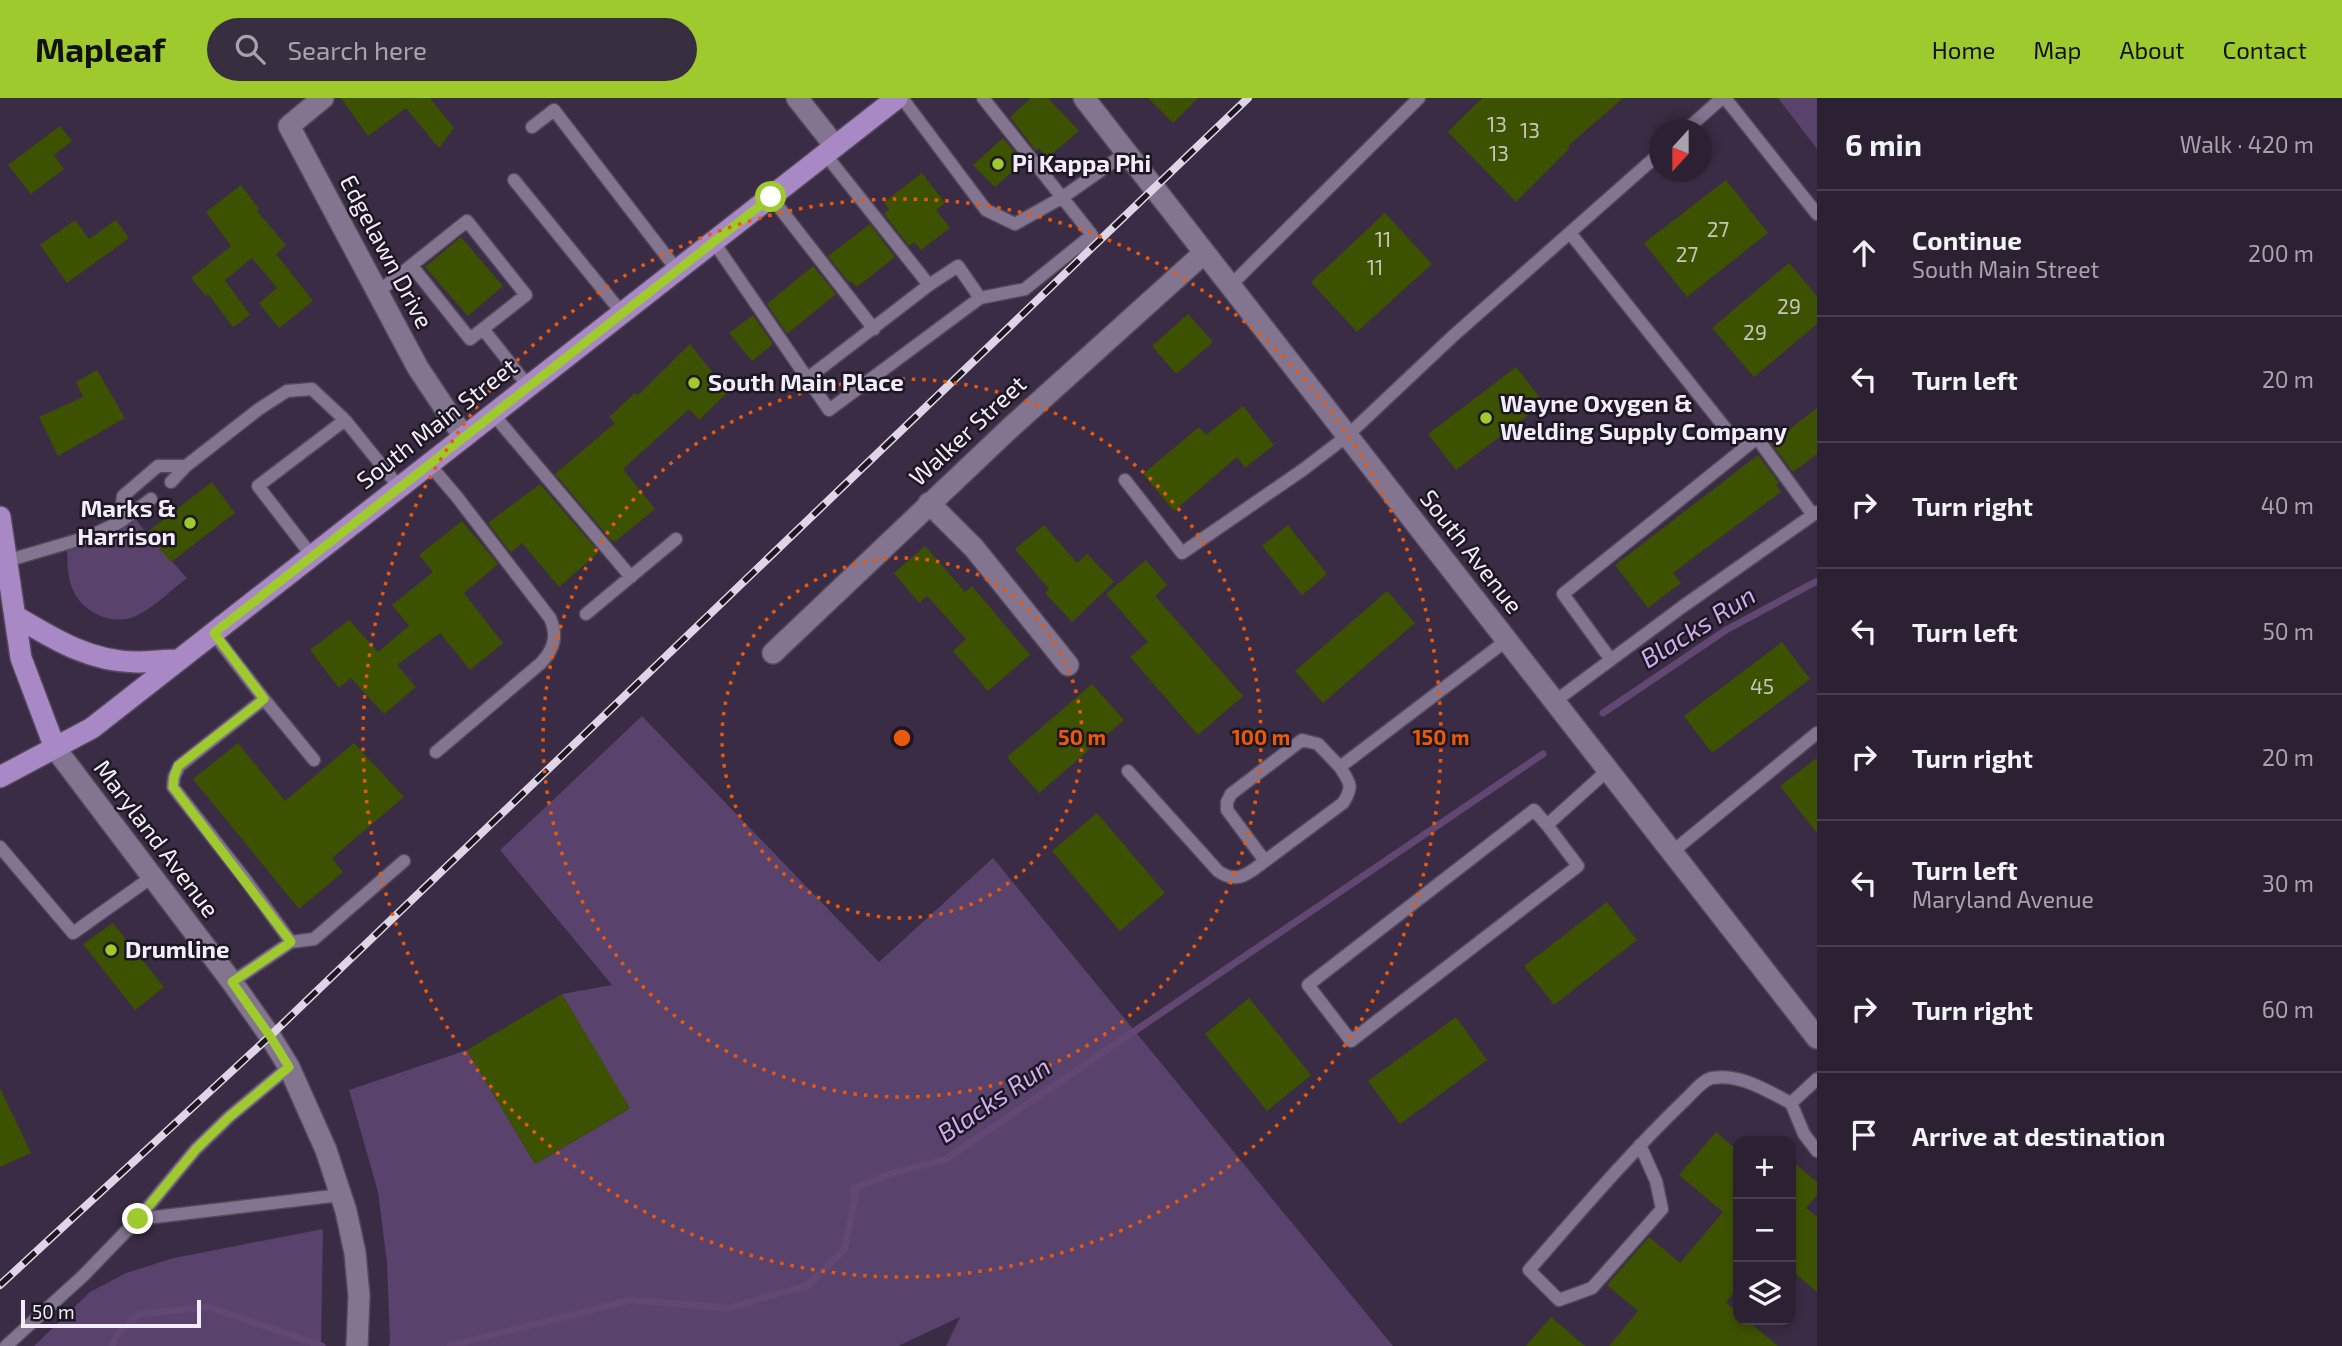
<!DOCTYPE html>
<html lang="en">
<head>
<meta charset="utf-8">
<style>
  body { margin:0; font-family:"Exo 2",sans-serif; background:#372e3f; color:#f1f3f6 }
  .controls { position:absolute; right:21px; bottom:21px; display:grid; overflow:hidden; border-radius:14px; box-shadow:0 4px 10px #0003 }
  .controls button { width:63px; height:63px; display:grid; place-items:center; padding:0; border:0; border-bottom:2px solid #473e4e; background:#2b2133; color:#f1f3f6; font:35px sans-serif }
  .compass { position:absolute; left:1649px; top:21px; width:63px; height:63px; border-radius:50%; background:#2b2133; box-shadow:0 4px 10px #0003; rotate:201deg }
  .scale { position:absolute; left:21px; bottom:18px; width:180px; box-sizing:border-box; padding-left:7px; border:4px solid #f3ecfb; border-top:0; font-size:19px; line-height:24px; white-space:nowrap; color:#f3ecfb; -webkit-text-stroke:5px #1d1722; paint-order:stroke }
  .stop { position:absolute; width:21px; height:21px; margin:-16px; border:5px solid #9eca2e; border-radius:50%; background:#fff }
  .stop.end { background:#9eca2e; border-color:#fff; box-shadow:0 2px 7px #0008 }
  .list { margin:0; padding:0; list-style:none }
  h2 { display:flex; justify-content:space-between; align-items:center; height:91px; margin:0; padding:0 28px; font-size:30px }
  h2 small { font-size:23px; font-weight:400; color:#a6a3ac }
  .list li { display:grid; grid-template-columns:46px 1fr auto; gap:21px; align-items:center; box-sizing:border-box; height:126px; padding:0 28px; border-top:2px solid #473e4e }
  .list b { display:block; font-size:26px; white-space:nowrap }
  .list p { margin:0; font-size:23px; white-space:nowrap; color:#a6a3ac }
  .list em { font-size:23px; font-style:normal; color:#a6a3ac }
  .icon { flex:none; width:38px; height:38px; fill:none; stroke:currentColor; stroke-width:2; stroke-linecap:round; stroke-linejoin:round }
  .map { position:relative; flex:none; width:1817px; height:1248px; overflow:hidden }
  header { display:flex; align-items:center; gap:42px; box-sizing:border-box; height:98px; padding:0 35px; background:#9eca2e; color:#111 }
  header strong { font-size:33px }
  nav { display:flex; gap:38px; margin-inline-start:auto; font-size:24px }
  .search { width:490px; height:63px; background:#372e3f; display:flex; align-items:center; gap:18px; box-sizing:border-box; padding:0 24px; border-radius:38px; color:#a6a3ac; font-size:26px }
  main { display:flex }
  aside { flex:1; background:#2b2133 }
  .map>svg:first-child { display:block }
  .green { fill:#59426b }
  .lines { fill:none; stroke-linecap:round; stroke-linejoin:round }
  .stream { stroke:#614772; stroke-width:7 }
  .building { fill:#3d5200 }
  .lane-casing { stroke:#53485c; stroke-width:15 }
  .street-casing { stroke:#53485c; stroke-width:24 }
  .secondary-casing { stroke:#53485c; stroke-width:24 }
  .primary-casing { stroke:#53485c; stroke-width:24 }
  .lane { stroke:#837590; stroke-width:12 }
  .street { stroke:#837590; stroke-width:21 }
  .secondary { stroke:#837590; stroke-width:21 }
  .primary { stroke:#a989c5; stroke-width:21 }
  .rail-casing { stroke:#ded6e6; stroke-width:8 }
  .rail { stroke:#1d1722; stroke-width:5; stroke-dasharray:16; stroke-linecap:butt }
  .route { stroke:#9eca2e; stroke-width:9 }
  .ring { fill:none; stroke:#e8590c; stroke-width:3.5; stroke-dasharray:3.5 7 }
  .poi-dot { fill:#9eca2e; stroke:#1d1722; stroke-width:2.5 }
  .labels { text-anchor:middle; stroke-width:5; stroke-linejoin:round; paint-order:stroke }
  .number-label { font-size:21px; fill:#c6c6bc }
  .poi-label { font-size:24px; font-weight:bold; fill:#f3ecfb; stroke:#1d1722; text-anchor:start }
  .street-label { font-size:24px; fill:#f3ecfb; stroke:#1d1722 }
  .water-label { font-size:26px; font-style:italic; fill:#d1acf3; stroke:#1d1722 }
  .centre { fill:#e8590c; stroke:#1d1722; stroke-width:3.5 }
  .ring-label { font-size:21px; text-anchor:middle; font-weight:bold; fill:#e8590c; stroke:#1d1722; stroke-width:5; stroke-linejoin:round; paint-order:stroke }
</style>
</head>
<body>
<header>
<strong>Mapleaf</strong>
<div class="search"><svg class="icon" aria-label="search" viewBox="0 0 24 24"><circle cx="10" cy="10" r="6"/><path d="M15 15l6 6"/></svg>Search here</div>
<nav><a>Home</a><a>Map</a><a>About</a><a>Contact</a></nav>
</header>
<main>
<div class="map">
<svg width="1817" height="1248" viewBox="0 0 1817 1248">
  <rect width="100%" height="100%" fill="#392c44"/>
  <!-- green -->
  <path class="green" d="M1778 0H1817V51Z
    M133 417 146 435 187 480C171 492 156 508 138 517 114 530 79 514 71 487 66 472 68 453 66 437L98 438Z
    M642 618 879 864 993 760 1393 1248H946L960 1219 898 1248H389L390 1242 387 1165 378 1094 349 992 467 952 535 1066 629 1011 562 896 612 887 500 752Z
    M323 1131 321 1248H34L90 1194 126 1175 174 1160Z"/>
  <g class="lines">
    <!-- stream -->
    <path class="stream" d="M1603 615 1726 532 1817 483
      M112 1248 117 1237 140 1216 209 1209 322 1248
      M450 1248 630 1202 728 1210 808 1187 844 1152 854 1104V1090L893 1075 946 1061 1543 656"/>
  </g>
  <!-- building -->
  <path class="building" d="M341 0H430L454 30 439 50 406 10 368 38Z
    M1031 0H1048L1079 33 1047 60 1039 50 1036 53 1010 19Z
    M1148 0H1198L1173 25Z
    M1482 0H1623L1568 48 1570 50 1516 104 1448 34Z
    M60 28 72 43 54 57 64 71 31 96 8 67Z
    M1003 40 1023 64 995 89 973 67Z
    M922 75 945 105 936 112 950 130 921 152 914 144 909 148 884 116 889 111 884 104Z
    M1726 82 1768 135 1687 199 1644 145Z
    M241 87 259 111 257 113 286 147 276 156 313 203 279 230 259 205 277 190 252 160 225 182 250 217 233 229 208 196 206 198 191 180 231 148 206 114Z
    M1385 115 1432 166 1357 234 1311 184Z
    M75 122 89 141 116 122 129 140 67 185 40 147Z
    M870 126 895 159 857 189 851 183 849 185 828 158Z
    M461 139 503 188 468 218 425 169Z
    M1789 165 1817 198V226L1754 279 1712 230Z
    M813 168 836 196 787 236 767 206Z
    M1188 216 1213 244 1176 276 1152 248Z
    M753 217 773 246 752 263 729 235Z
    M690 246 728 294 699 322 689 311 623 371 655 411 615 444 613 442 612 443 555 376 615 325 609 319 635 295 638 297Z
    M1516 269 1544 305 1456 372 1428 336Z
    M97 272 125 320 58 358 39 319 83 299 76 284Z
    M1243 308 1274 347 1245 370 1237 359 1174 413 1143 376 1199 329 1206 337Z
    M1817 310V356L1793 374 1772 346 1782 339 1781 338Z
    M1758 357 1779 385 1776 387 1781 394 1673 475 1681 485 1648 510 1615 467Z
    M212 384 235 415 171 464 146 435Z
    M540 386 599 454 559 489 522 445 511 455 488 425Z
    M462 423 498 466 464 495 503 545 470 572 440 535 397 567 416 589 384 616 351 580 339 590 310 552 349 522 378 554 409 528 392 507 433 474 419 457Z
    M1044 427 1077 465 1087 456 1114 484 1072 524 1045 495 1049 491 1015 451Z
    M1288 427 1327 476 1302 497 1262 448Z
    M925 448 965 494 972 488 1030 557 988 593 953 553 966 541 927 498 919 505 894 475Z
    M1146 462 1167 487 1155 498 1243 598 1198 637 1130 559 1148 544 1106 496Z
    M1387 493 1415 525 1323 605 1295 573Z
    M1782 544 1810 581 1712 655 1684 618Z
    M1092 586 1124 622 1039 695 1007 659Z
    M238 645 285 703 354 645 404 699 332 760 343 774 299 811 193 681Z
    M1817 660V735L1780 688Z
    M1097 715 1165 795 1120 833 1052 753Z
    M1607 804 1637 842 1554 907 1524 868Z
    M113 825 164 889 135 912 83 846Z
    M562 896 630 1010 535 1066 467 952Z
    M1249 900 1311 977 1267 1013 1205 936Z
    M1456 919 1487 962 1400 1026 1368 983Z
    M0 990 31 1055 0 1069Z
    M1716 1034 1738 1053V1190L1726 1204 1738 1214V1222H1747L1778 1248H1609L1638 1213 1607 1187 1649 1139 1680 1165 1723 1114 1679 1077Z
    M1791 1062 1817 1084V1097L1806 1110 1817 1119V1194L1791 1172Z
    M1551 1219 1585 1248H1526Z"/>
  <g class="lines">
    <!-- lane casing -->
    <g class="lane-casing">
      <path id="lane" d="M902 0 986 112 1015 126 1063 99 1127 54
        M1725 0 1817 116
        M532 29 554 12 677 172
        M1686 32 1722 0
        M514 82 622 215
        M771 99 874 231
        M1570 135 1726 331
        M713 143 829 312 980 200 958 168 929 187 825 56
        M1230 188 1419 0
        M378 194 467 123 526 197 470 241 412 168
        M980 200 1025 191 1092 137 983 0
        M483 231 528 288
        M808 280 929 187
        M493 316 631 479
        M429 366 457 399 550 520C558 538 554 551 541 565L436 654
        M1125 382 1182 455 1304 371 1347 338 1453 238 1660 55
        M171 384 186 368
        M120 424 123 398 158 368H186L259 311 287 293 312 291 345 322
        M312 458 258 388 345 322 399 389
        M6 463 88 439 120 424 151 401
        M586 516 676 441
        M213 535 264 601
        M1611 562 1563 496 1757 340 1813 417
        M1554 604 1682 509 1817 414
        M1128 673 1218 773C1237 787 1249 775 1265 763L1227 712V704L1231 696 1302 642 1318 646 1340 669 1507 542
        M1547 727 1534 712 1308 887 1351 943 1578 768 1547 727 1608 672
        M0 749 73 835 152 779
        M1672 754 1817 635
        M1265 763 1343 705C1354 688 1350 685 1340 669
        M291 844 314 841 404 763
        M232 884 291 844 245 781 173 689 174 679 179 668 264 601 314 662
        M1817 981 1791 1005 1804 1036 1817 1053
        M1640 1047 1656 1083 1662 1111 1592 1190 1559 1202 1529 1172C1579 1115 1629 1056 1684 1003 1692 996 1702 982 1712 980 1740 975 1767 993 1791 1005
        M138 1121 341 1097
        M6 1248 84 1177 138 1121 196 1051 229 1019 289 969"/>
    </g>
    <!-- street casing -->
    <g class="street-casing">
      <path id="street" d="M323 0 289 28 418 270 464 339
        M797 0 835 48
        M929 405 974 450 1068 567
        M773 555 1009 331 1204 155"/>
    </g>
    <!-- secondary casing -->
    <g class="secondary-casing">
      <path id="secondary" d="M1084 0 1817 940
        M55 650 232 884 270 938 289 969 326 1052 346 1113 355 1155 359 1198 357 1248"/>
    </g>
    <!-- primary casing -->
    <g class="primary-casing">
      <path id="primary" d="M0 419 21 560 55 650
        M15 518C52 540 90 564 136 564 150 564 165 562 179 562
        M0 679 92 630 897 0"/>
    </g>
    <!-- lane -->
    <use href="#lane" class="lane"/>
    <!-- street -->
    <use href="#street" class="street"/>
    <!-- secondary -->
    <use href="#secondary" class="secondary"/>
    <!-- primary -->
    <use href="#primary" class="primary"/>
    <!-- rail casing -->
    <g class="rail-casing">
      <path id="rail" d="M0 1187 270 938 1248 0"/>
    </g>
    <!-- rail -->
    <use href="#rail" class="rail"/>
  </g>
  <g class="lines">
    <!-- route -->
    <path class="route" d="M138 1121 196 1051 229 1019 289 969 270 938 232 884 291 844 173 689 174 679 178 668 264 601 214 535 771 99"/>
  </g>
  <!-- distance rings -->
  <g class="ring">
    <circle cx="902" cy="640" r="180"/>
    <circle cx="902" cy="640" r="359"/>
    <circle cx="902" cy="640" r="539"/>
  </g>
  <!-- markers -->
  <g class="poi-dot">
    <circle cx="998" cy="66" r="7"/>
    <circle cx="694" cy="285" r="7"/>
    <circle cx="1486" cy="320" r="7"/>
    <circle cx="190" cy="425" r="7"/>
    <circle cx="111" cy="852" r="7"/>
  </g>
  <g class="labels">
    <!-- number labels -->
    <g class="number-label">
      <text x="1497" y="34">13</text>
      <text x="1530" y="40">13</text>
      <text x="1499" y="63">13</text>
      <text x="1718" y="139">27</text>
      <text x="1383" y="149">11</text>
      <text x="1687" y="164">27</text>
      <text x="1375" y="177">11</text>
      <text x="1789" y="216">29</text>
      <text x="1755" y="242">29</text>
      <text x="1762" y="596">45</text>
    </g>
    <!-- poi labels -->
    <g class="poi-label">
      <text x="1012" y="74">Pi Kappa Phi</text>
      <text x="708" y="293">South Main Place</text>
      <text x="1500" y="314">Wayne Oxygen &amp;<tspan x="1500" dy="28">Welding Supply Company</tspan></text>
      <text x="176" y="419" text-anchor="end">Marks &amp;<tspan x="176" dy="28">Harrison</tspan></text>
      <text x="125" y="860">Drumline</text>
    </g>
    <!-- street labels -->
    <g class="street-label">
      <text transform="translate(386 154) rotate(62)" y="8">Edgelawn Drive</text>
      <text transform="translate(437 326) rotate(-38)" y="8">South Main Street</text>
      <text transform="translate(968 333) rotate(-43)" y="8">Walker Street</text>
      <text transform="translate(1471 454) rotate(52)" y="8">South Avenue</text>
      <text transform="translate(156 741) rotate(53)" y="8">Maryland Avenue</text>
    </g>
    <!-- water labels -->
    <g class="water-label">
      <text transform="translate(1698 529) rotate(-32)" y="9">Blacks Run</text>
      <text transform="translate(994 1002) rotate(-34)" y="9">Blacks Run</text>
    </g>
  </g>
  <circle cx="902" cy="640" r="10" class="centre"/>
  <g class="ring-label">
    <text x="1082" y="647">50 m</text>
    <text x="1261" y="647">100 m</text>
    <text x="1441" y="647">150 m</text>
  </g>
</svg>
<div class="controls">
<button>+</button>
<button>−</button>
<button><svg class="icon" aria-label="layers" viewBox="0 0 24 24"><path d="M12 4l9 5-9 5-9-5zM3 14l9 5 9-5"/></svg></button>
</div>
<svg class="compass" viewBox="-18 -18 36 36"><path d="M0-13l5 13h-10z" fill="#e53935"/><path d="M0 13l5-13h-10z" fill="#a6a3ac"/></svg>
<div class="scale">50 m</div>
<div class="stop" style="left:771px;top:99px"></div>
<div class="stop end" style="left:138px;top:1121px"></div>
</div>
<aside>
<h2>6 min<small>Walk · 420 m</small></h2>
<ul class="list">
<li><svg class="icon" aria-label="ahead" viewBox="0 0 24 24"><path d="M12 20V5M6 11l6-6 6 6"/></svg><div><b>Continue</b><p>South Main Street</p></div><em>200 m</em></li>
<li><svg class="icon" aria-label="left" viewBox="0 0 24 24"><path d="M17 20v-9H6M10 6l-5 5 5 5"/></svg><div><b>Turn left</b></div><em>20 m</em></li>
<li><svg class="icon" aria-label="right" viewBox="0 0 24 24"><path d="M7 20v-9h11M14 6l5 5-5 5"/></svg><div><b>Turn right</b></div><em>40 m</em></li>
<li><svg class="icon" aria-label="left" viewBox="0 0 24 24"><path d="M17 20v-9H6M10 6l-5 5 5 5"/></svg><div><b>Turn left</b></div><em>50 m</em></li>
<li><svg class="icon" aria-label="right" viewBox="0 0 24 24"><path d="M7 20v-9h11M14 6l5 5-5 5"/></svg><div><b>Turn right</b></div><em>20 m</em></li>
<li><svg class="icon" aria-label="left" viewBox="0 0 24 24"><path d="M17 20v-9H6M10 6l-5 5 5 5"/></svg><div><b>Turn left</b><p>Maryland Avenue</p></div><em>30 m</em></li>
<li><svg class="icon" aria-label="right" viewBox="0 0 24 24"><path d="M7 20v-9h11M14 6l5 5-5 5"/></svg><div><b>Turn right</b></div><em>60 m</em></li>
<li><svg class="icon" aria-label="arrive" viewBox="0 0 24 24"><path d="M6 21V4h12l-3 4 3 4H6"/></svg><div><b>Arrive at destination</b></div></li>
</ul>
</aside>
</main>
</body>
</html>
